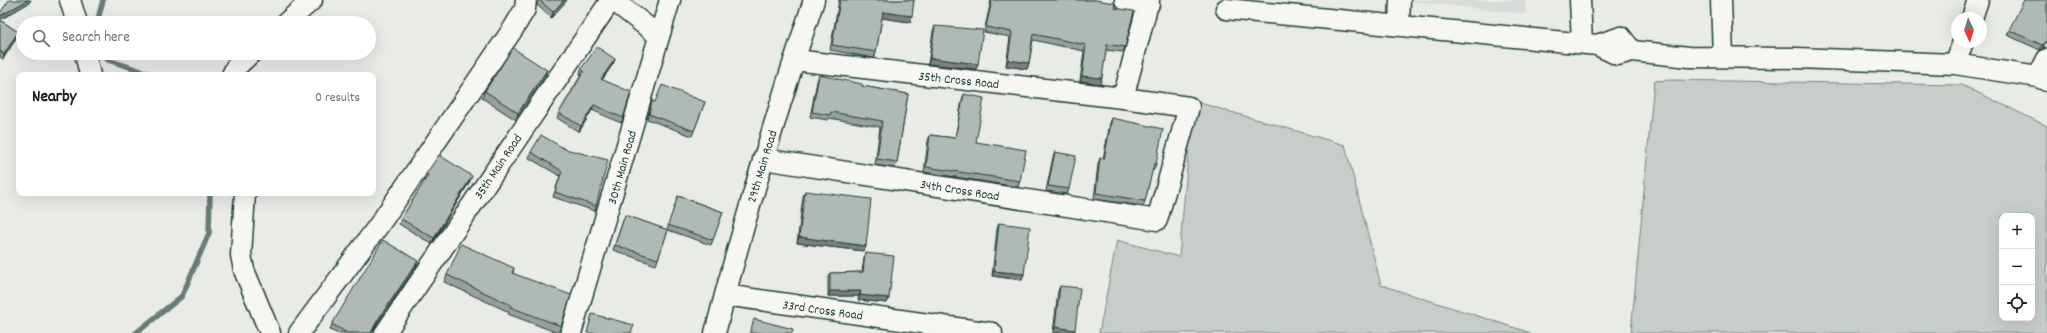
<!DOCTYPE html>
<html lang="en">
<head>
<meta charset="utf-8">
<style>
  body { margin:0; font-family:Dekko,sans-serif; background:#f2f2f2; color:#202124 }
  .controls { position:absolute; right:12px; bottom:12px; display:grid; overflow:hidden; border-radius:8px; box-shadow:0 4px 16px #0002 }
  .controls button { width:36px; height:36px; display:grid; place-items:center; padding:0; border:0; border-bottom:1px solid #e0e0e0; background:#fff; color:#202124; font:20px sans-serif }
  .compass { position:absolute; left:1951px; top:12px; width:36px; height:36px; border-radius:50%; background:#fff; box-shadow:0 4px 16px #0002; rotate:176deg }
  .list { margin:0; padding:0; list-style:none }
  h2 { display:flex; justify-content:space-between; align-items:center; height:52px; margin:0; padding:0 16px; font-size:17px }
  h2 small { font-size:13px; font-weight:400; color:#757577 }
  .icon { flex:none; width:22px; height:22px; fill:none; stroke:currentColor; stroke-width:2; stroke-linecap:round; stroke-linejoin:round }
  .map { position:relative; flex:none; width:2047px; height:333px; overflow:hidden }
  .search { position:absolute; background:#fff; box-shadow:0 4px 16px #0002; left:16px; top:16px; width:360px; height:44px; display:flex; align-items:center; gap:10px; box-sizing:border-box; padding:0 14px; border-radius:22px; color:#757577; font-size:15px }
  .panel { position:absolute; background:#fff; box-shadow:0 4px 16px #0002; left:16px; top:72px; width:360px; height:124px; border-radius:8px }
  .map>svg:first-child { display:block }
  .built { fill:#d8dcd8 }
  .green { fill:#c7cec9; stroke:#73867e; fill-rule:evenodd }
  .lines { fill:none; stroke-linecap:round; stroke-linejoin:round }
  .stream { stroke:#687c75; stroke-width:5.5 }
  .minor-casing { stroke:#1f3d34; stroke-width:23 }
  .minor { stroke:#f6f6f2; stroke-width:20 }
  .wall { fill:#97a09c; stroke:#1f3d34 }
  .shaded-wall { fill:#7b827f; stroke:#1f3d34 }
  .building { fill:#b0bab5; stroke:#1f3d34 }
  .labels { text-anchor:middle; stroke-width:4; stroke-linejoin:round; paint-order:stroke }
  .street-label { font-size:13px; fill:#1f3d34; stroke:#f6f6f2 }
</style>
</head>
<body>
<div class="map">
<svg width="2047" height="333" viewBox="0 0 2047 333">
  <rect width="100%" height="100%" fill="#e9ebe7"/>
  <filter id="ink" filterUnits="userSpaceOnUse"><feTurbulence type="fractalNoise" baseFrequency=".025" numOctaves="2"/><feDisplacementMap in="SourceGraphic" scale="8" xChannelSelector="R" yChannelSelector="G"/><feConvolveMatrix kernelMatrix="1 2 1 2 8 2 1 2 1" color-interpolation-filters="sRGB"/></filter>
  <g filter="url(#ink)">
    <!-- built -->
    <path class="built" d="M1401 0H1525L1526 14Z"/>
    <!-- green -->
    <path class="green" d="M1670 80 1962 85 2047 126V333H1631L1654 81ZM2002 216H2032V318H2002Z
      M1193 101 1345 145 1381 285 1531 333H1099L1117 240 1179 257Z"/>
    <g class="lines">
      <!-- stream -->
      <path class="stream" d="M97 23 103 0
        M102 53 108 60 154 75
        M136 333 182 296 209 233 210 193"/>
      <!-- minor casing -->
      <g class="minor-casing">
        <path id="minor" d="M70 0 77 23
          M613 0 659 36
          M1125 0 1149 4
          M1580 0 1582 43
          M1721 0 1723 57
          M1226 9 1597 45 1618 55 1632 51 1689 57 1796 58 1955 64 2038 77 2047 81
          M1972 18 1978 0
          M286 23 312 0
          M1399 25 1400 0
          M1597 45 1621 37 1632 51
          M85 53 90 75
          M1955 64 1963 42
          M232 75 236 67 251 53
          M2038 77 2047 59
          M1123 98 1149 0
          M763 159 1157 220 1189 107 1123 98 794 60
          M245 193 241 255 244 270 270 333
          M725 295 992 333
          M299 333 379 225 513 29 525 9 526 0
          M385 333 611 0
          M571 333 670 0
          M715 333C744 221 777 110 814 0"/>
      </g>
      <!-- minor -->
      <use href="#minor" class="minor"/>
    </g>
    <!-- wall -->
    <path class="wall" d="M537 0H567L551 18 537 5Z
      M839 0H914L910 22 882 18 876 52 874 58 830 50Z
      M991 0H1095L1114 8 1125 47 1123 52 1106 50 1100 84 1080 81 1084 51 1033 40 1029 63 1027 69 1006 66 1010 37 984 32Z
      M2047 0V40L2043 49 2040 50 2007 35 2009 30Z
      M0 20 18 32 17 37 3 59 0 57Z
      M935 26 978 64 976 69 928 64 933 31Z
      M615 59 613 64 602 80 623 118 621 123 592 110 579 132 557 118 559 113 581 75 580 74 581 69Z
      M547 70 545 77 516 120 482 98 485 91Z
      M819 75 862 86 908 94 897 162 895 168 875 165 880 127 829 118 828 120 810 117 817 81Z
      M964 94 976 142 1020 181 1018 187 924 172 928 141 930 135 955 138 962 100Z
      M652 101 655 102H705L692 136 647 119Z
      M1112 118 1156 164 1154 170H1152L1145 201 1143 206 1094 199 1098 164 1100 158 1103 159 1110 123Z
      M565 149 596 206 595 211 553 197 560 176 529 158 531 152Z
      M1055 152 1069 189 1067 194 1046 191 1053 157Z
      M426 174 470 181 432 244 399 224 401 219 425 180 424 179Z
      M805 191 866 246 864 251 797 243 803 197Z
      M678 196 723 212 711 245 668 230 656 265 613 250 625 215 667 230Z
      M999 223 1024 274 1022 280 992 276 997 229Z
      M865 253 889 298 887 303 858 300 859 296H828V278L830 273 862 272 864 258Z
      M416 267 375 327 372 333H336L330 330 332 324Z
      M514 268 513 273 561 326 558 333 508 314 509 312 444 282 447 275Z
      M1060 286 1074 333H1053L1058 291Z"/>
    <!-- shaded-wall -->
    <path class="shaded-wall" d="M28 0H31L29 3 0 20V16Z
      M564 0H567L551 18 553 12Z
      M883 12 912 16 910 22 881 18Z
      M18 32 17 37 3 59 4 54Z
      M2047 39 2043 49 2040 50 2042 45Z
      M930 58 978 64 976 69 928 64Z
      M615 59 613 64 599 84 601 79Z
      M1008 60 1029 63 1027 69 1006 66Z
      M547 70 545 77 516 120 518 113Z
      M1082 76 1102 78 1100 84 1080 81Z
      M594 105 592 110 579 132 581 126Z
      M472 176 470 181 432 244 434 238Z
      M799 237 866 246 864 251 797 243Z
      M418 261 416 267 375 327 372 333H371L377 321Z
      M994 271 1024 274 1022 280 992 276Z
      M830 291H861L859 296H828Z
      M860 295 889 298 887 303 858 300Z
      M1055 327 1075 330 1074 333H1053Z"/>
    <!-- building -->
    <path class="building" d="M9 0H28L0 16V13Z
      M539 0H564L553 12Z
      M840 0H914L912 16 883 12 876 52 832 45Z
      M992 0H1095L1115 3 1114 8 1134 11 1125 47 1107 44 1102 78 1082 76 1086 45 1033 34 1029 63 1008 60 1012 32 986 27Z
      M2024 0H2047V39L2045 43 2042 45 2009 30Z
      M0 20 18 32 4 54 0 51Z
      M935 26 983 30 978 64 930 58Z
      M597 47 615 59 601 79 631 92 623 118 594 105 581 126 559 113 584 71 581 69Z
      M513 48 547 70 518 113 485 91Z
      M819 75 862 84V86L908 94 897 162 877 159 882 121 831 112 830 115 812 112Z
      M662 85 705 102 694 131 649 114 652 101 655 102Z
      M964 94 984 98 976 142 1026 150 1020 181 926 167 930 135 955 138Z
      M1112 118 1163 129 1156 164H1154L1145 201 1096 193 1100 158 1104 159Z
      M541 135 565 149 608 160 596 206 555 192 562 171 531 152Z
      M1055 152 1076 156 1069 189 1048 186Z
      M439 155 472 176 434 238 401 219 428 175 426 174Z
      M805 191 871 199 866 246 799 237Z
      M678 196 723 212 713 240 668 225Z
      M625 215 668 230 658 259 615 245Z
      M999 223 1030 227 1024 274 994 271Z
      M383 240 418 261 377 321 371 333H347L332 324Z
      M461 244 514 268 512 273 571 295 561 326 510 307 511 305 447 275Z
      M865 253 894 256 889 298 860 295 861 291H830V273L863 272Z
      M1060 286 1080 288 1075 330 1055 327Z
      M592 314 634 325 631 333H587Z
      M754 319 793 329 792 333H750Z"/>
  </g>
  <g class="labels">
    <!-- street labels -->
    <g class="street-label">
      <text transform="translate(959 79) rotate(6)" y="5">35th Cross Road</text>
      <text transform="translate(497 166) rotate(-56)" y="5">35th Main Road</text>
      <text transform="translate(761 166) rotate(-73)" y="5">29th Main Road</text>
      <text transform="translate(621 167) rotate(-74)" y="5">30th Main Road</text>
      <text transform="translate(960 189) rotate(9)" y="5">34th Cross Road</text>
      <text transform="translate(823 309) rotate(8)" y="5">33rd Cross Road</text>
    </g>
  </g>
</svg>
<div class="controls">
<button>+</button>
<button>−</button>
<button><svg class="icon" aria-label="locate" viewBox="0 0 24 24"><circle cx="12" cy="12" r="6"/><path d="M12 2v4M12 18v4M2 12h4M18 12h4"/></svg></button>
</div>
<svg class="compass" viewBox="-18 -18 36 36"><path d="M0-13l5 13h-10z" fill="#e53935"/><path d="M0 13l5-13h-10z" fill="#757577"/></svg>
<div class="search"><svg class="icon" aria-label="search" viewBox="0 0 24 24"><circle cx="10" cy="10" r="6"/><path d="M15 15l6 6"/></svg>Search here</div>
<section class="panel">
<h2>Nearby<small>0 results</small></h2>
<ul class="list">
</ul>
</section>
</div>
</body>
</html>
